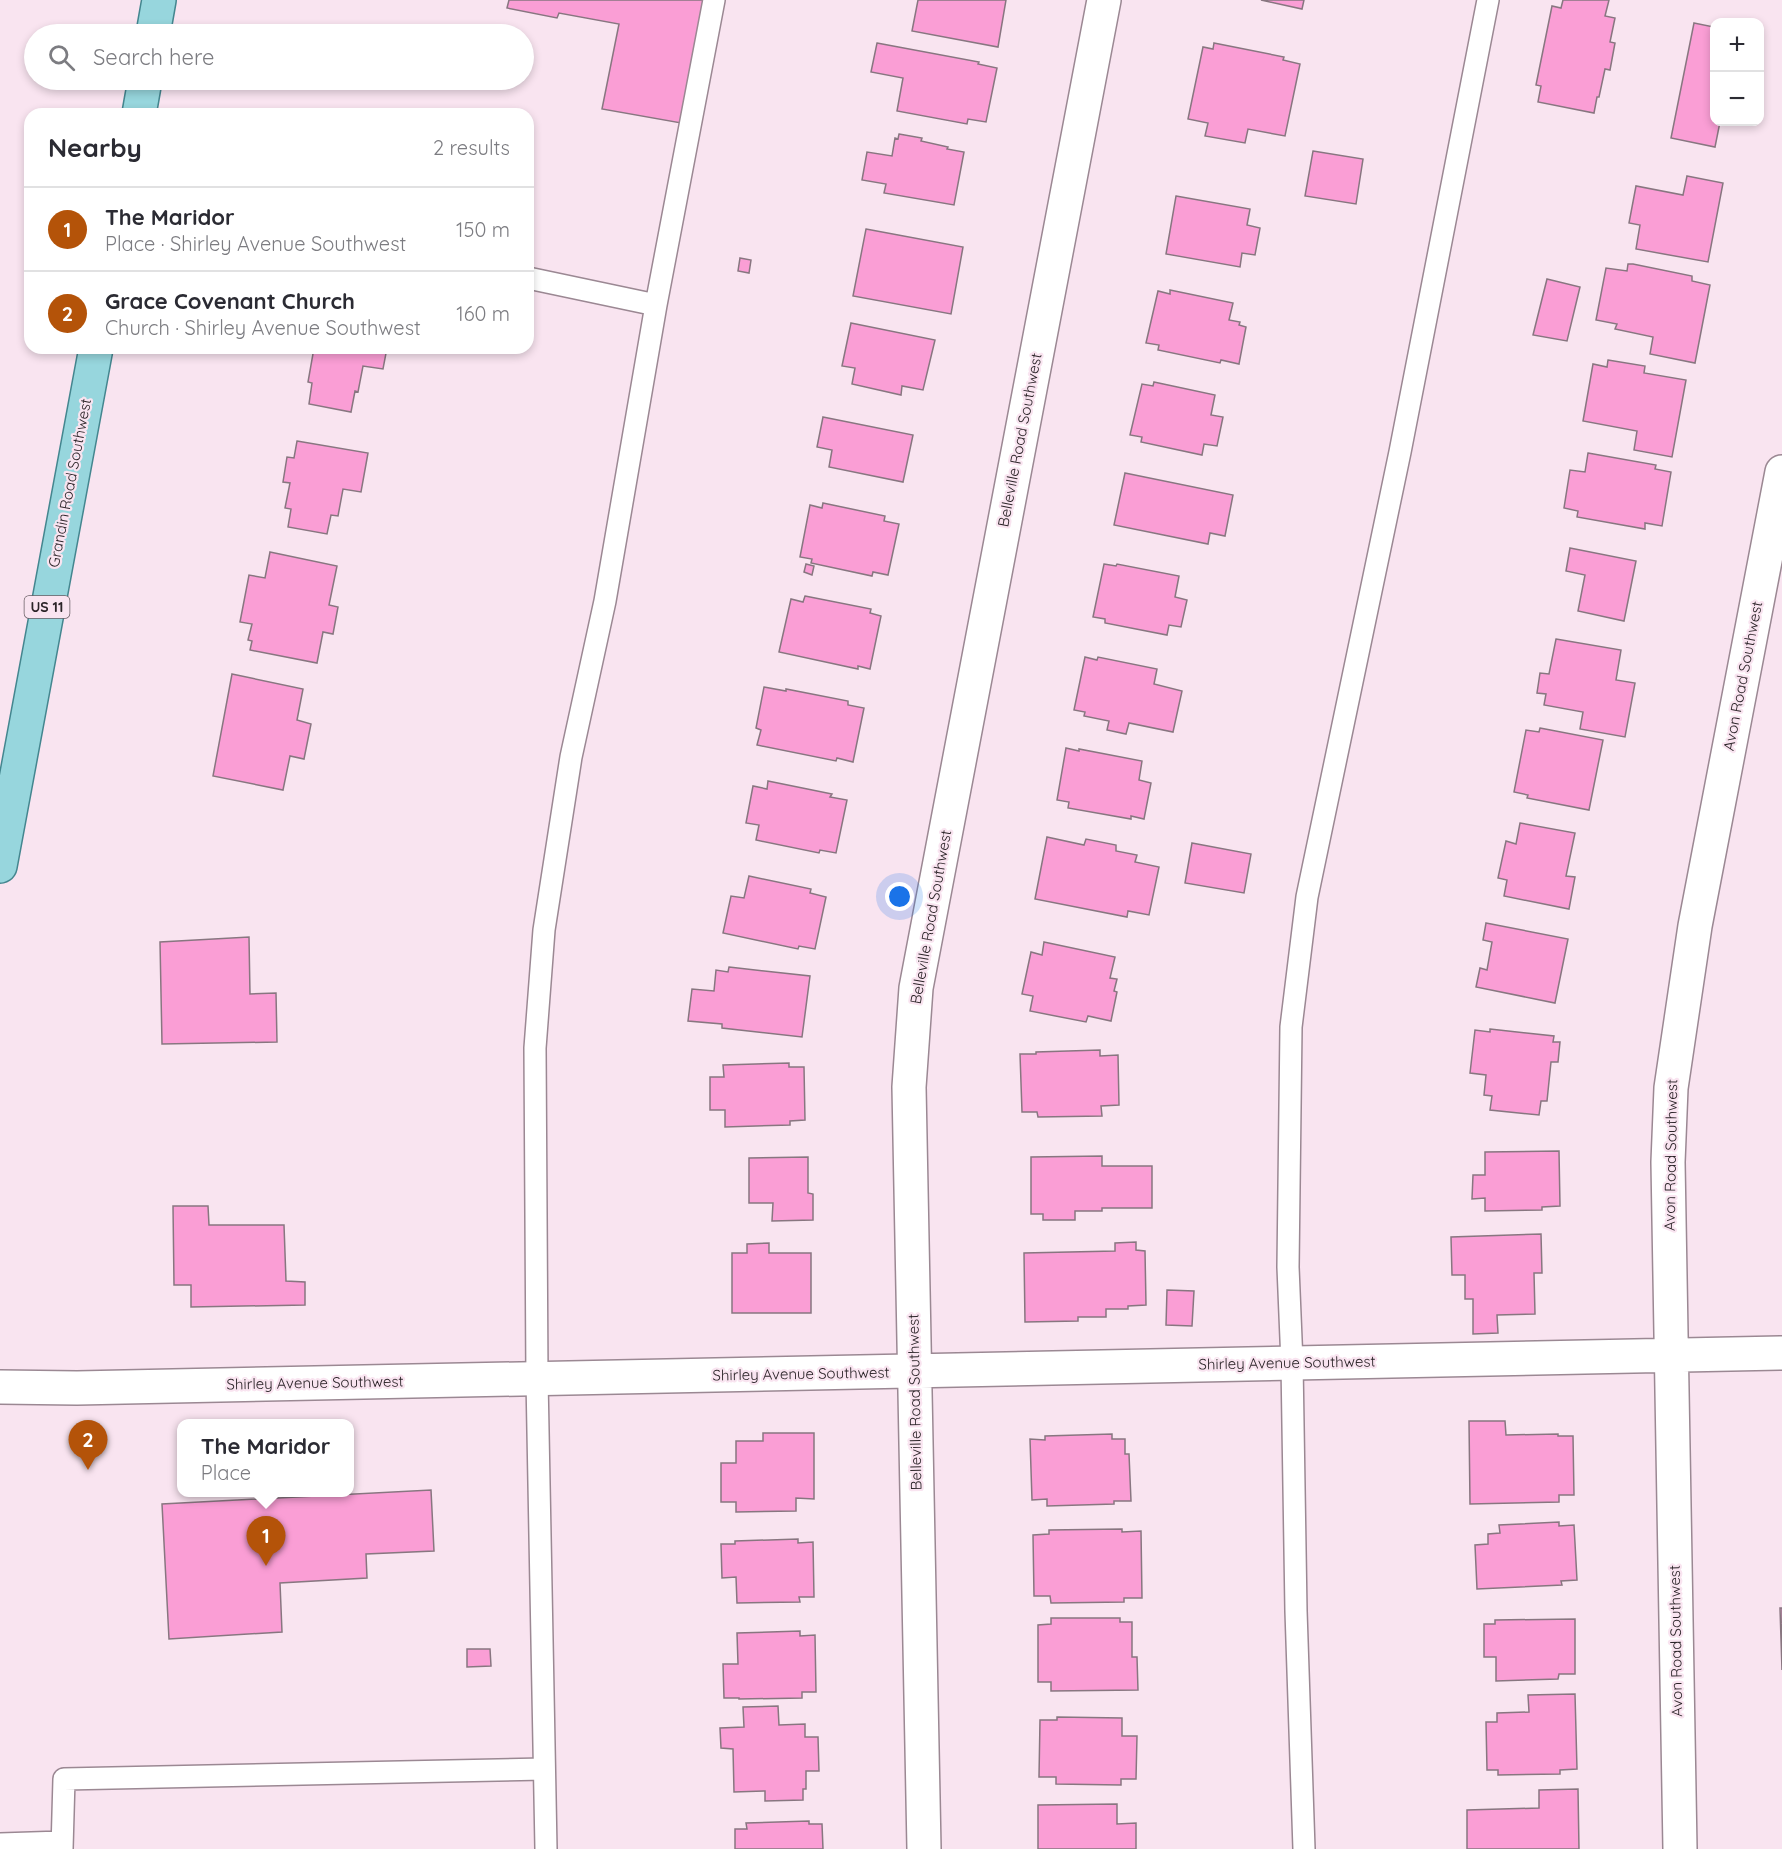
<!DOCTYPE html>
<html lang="en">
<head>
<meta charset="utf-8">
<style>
  body { margin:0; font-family:Quicksand,sans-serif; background:#f7f7f7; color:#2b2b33 }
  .controls { position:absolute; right:18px; top:18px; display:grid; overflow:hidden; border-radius:12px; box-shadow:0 3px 9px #0003 }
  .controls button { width:54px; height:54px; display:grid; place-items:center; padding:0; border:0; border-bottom:2px solid #e1e1e2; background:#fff; color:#2b2b33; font:30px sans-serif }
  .you { position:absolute; left:900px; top:897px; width:21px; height:21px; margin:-15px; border:4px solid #fff; border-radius:50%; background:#1a73e8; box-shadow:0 0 0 9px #1a73e833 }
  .badge { display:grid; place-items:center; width:39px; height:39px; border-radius:50%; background:#b45309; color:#fff; font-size:20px; font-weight:700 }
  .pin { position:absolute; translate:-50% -50px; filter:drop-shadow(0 2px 3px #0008) }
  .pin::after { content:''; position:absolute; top:32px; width:21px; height:18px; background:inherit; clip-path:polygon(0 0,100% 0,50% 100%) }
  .popup { position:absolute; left:177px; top:1419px; width:177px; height:78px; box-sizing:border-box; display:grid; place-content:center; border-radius:12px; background:#fff; filter:drop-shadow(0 2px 4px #0005); font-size:20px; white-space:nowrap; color:#7c7c81 }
  .popup b { font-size:22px; color:#2b2b33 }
  .popup::after { content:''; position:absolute; left:50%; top:100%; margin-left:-12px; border:12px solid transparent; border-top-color:#fff }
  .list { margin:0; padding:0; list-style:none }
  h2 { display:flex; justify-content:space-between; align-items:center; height:78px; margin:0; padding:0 24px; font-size:26px }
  h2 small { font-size:20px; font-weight:400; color:#7c7c81 }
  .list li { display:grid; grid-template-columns:39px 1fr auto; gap:18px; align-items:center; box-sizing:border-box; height:84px; padding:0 24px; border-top:2px solid #e1e1e2 }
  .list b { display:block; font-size:22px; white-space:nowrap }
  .list p { margin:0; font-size:20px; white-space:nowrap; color:#7c7c81 }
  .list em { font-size:20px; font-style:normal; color:#7c7c81 }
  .icon { flex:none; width:33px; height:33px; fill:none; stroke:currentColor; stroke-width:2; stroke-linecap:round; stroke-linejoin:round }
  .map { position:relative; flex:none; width:1782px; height:1849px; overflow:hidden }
  .search { position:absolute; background:#fff; box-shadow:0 3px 9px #0003; left:24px; top:24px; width:510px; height:66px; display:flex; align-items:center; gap:15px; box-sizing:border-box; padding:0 21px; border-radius:33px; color:#7c7c81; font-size:22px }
  .panel { position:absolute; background:#fff; box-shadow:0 3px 9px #0003; left:24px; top:108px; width:510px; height:246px; border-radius:18px }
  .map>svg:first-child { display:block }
  .building { fill:#fa9ed5; stroke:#887680; stroke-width:1.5 }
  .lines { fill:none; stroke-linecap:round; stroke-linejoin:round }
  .service-casing { stroke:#9b8893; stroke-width:24 }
  .minor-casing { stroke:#9b8893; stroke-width:36 }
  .primary-casing { stroke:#44868f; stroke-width:36 }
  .service { stroke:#fff; stroke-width:21 }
  .minor { stroke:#fff; stroke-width:33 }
  .primary { stroke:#97d6dd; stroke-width:33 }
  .labels { text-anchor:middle; stroke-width:4.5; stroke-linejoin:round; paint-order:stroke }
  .shield { fill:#f9e4f0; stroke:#695e64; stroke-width:1.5 }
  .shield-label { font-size:14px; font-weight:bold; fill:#2b2428 }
  .street-label { font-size:15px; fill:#2b2428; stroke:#f9e4f0 }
</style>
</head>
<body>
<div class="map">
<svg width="1782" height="1849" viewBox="0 0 1782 1849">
  <rect width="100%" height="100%" fill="#f9e4f0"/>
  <!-- building -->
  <path class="building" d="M509 0H705L681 123 602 109 619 24 559 13 557 18 507 8Z
    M918 0H1006L998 47 912 31Z
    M1261 0H1304L1302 9Z
    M1563 0H1609L1605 16 1615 18 1610 42 1615 43 1610 70 1605 69 1599 97H1597L1594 113 1538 102 1541 86 1536 85 1552 6 1561 8Z
    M1694 23 1714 27V122H1720L1715 147 1671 138Z
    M877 43 979 62 978 64 997 68 986 122 968 119 967 124 897 111 903 78 871 72Z
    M1214 43 1284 57 1283 60 1300 64 1285 136 1248 129 1245 143 1205 136 1208 123 1188 119 1203 47 1213 49Z
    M899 134 922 138 921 141 948 147 947 149 964 152 954 205 884 193 886 184 862 180 867 152 892 156 895 138 898 139Z
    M1313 151 1363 159 1356 204 1305 196Z
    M1687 176 1723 183 1708 262 1636 249 1640 225 1629 223 1636 186 1683 195Z
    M1176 196 1250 209 1247 225 1260 228 1255 255 1242 253 1240 267 1166 254Z
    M866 229 963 247 951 314 853 296Z
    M740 258 751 260 749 273 738 271Z
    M1628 264H1633L1692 276V281L1710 285 1695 363 1650 354 1653 337 1615 329 1617 324 1596 320 1606 268 1627 271Z
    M1547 279 1580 287 1567 341 1533 335Z
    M1170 290 1233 303 1229 320 1240 322 1239 325 1246 327 1239 364 1221 360 1220 363 1158 350 1159 345 1146 343 1158 291 1170 294Z
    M851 323 935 340 923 390 902 386 901 395 852 384 855 368 842 366Z
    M314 348H387L383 369 363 366 358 392 355 391 351 412 309 404 312 383 308 382Z
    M1608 360 1645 366 1644 373 1686 380 1672 457 1634 450 1637 431 1583 421 1593 364 1607 367Z
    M1154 382 1215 395 1211 415 1223 417 1217 446 1204 444 1202 455 1141 442 1142 437 1130 435 1142 384 1153 386Z
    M823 417 913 435 903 482 829 467 832 450 817 447Z
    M297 441 368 453 361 492 343 489 338 516 331 515 327 534 288 527 291 509 285 508 290 483 283 482 287 457 294 458Z
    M1588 453 1656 465 1655 469 1671 472 1662 526 1645 523V529L1577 517 1578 511 1564 508 1570 470 1585 472Z
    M1125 473 1233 495 1225 536 1210 533 1208 544 1114 525Z
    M823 503 885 516 884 521 899 524 888 575 873 572 872 576 811 563 812 559 800 557 810 505 822 508Z
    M1570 548 1636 561 1624 621 1578 611 1585 575 1566 571Z
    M270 552 337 566 329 605 338 607 333 634 323 632 317 663 250 650 252 641 248 640 252 624 240 622 249 575 265 578Z
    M806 564 814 566 812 575 804 572Z
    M1104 564 1116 566 1117 564 1179 576 1175 597 1187 600 1181 627 1169 625 1167 635 1105 623V619L1093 617Z
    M805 596 871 609 870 613 881 616 870 669 858 666V669L779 652 791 599 803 602Z
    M1556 639 1621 650 1616 680 1635 683 1625 737 1580 729 1583 712 1544 705 1546 694 1537 693 1540 673 1549 674Z
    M1085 657 1097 660 1098 657 1157 669 1154 684 1182 691 1173 732 1129 723 1126 734 1107 730 1109 721 1084 716 1085 712 1074 710Z
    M232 674 303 689 297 720 311 724 304 759 290 756 283 790 213 776Z
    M764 687 786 691V689L848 701V705L864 708 853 762 837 758 836 761 757 745 761 730 756 728Z
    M1540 728 1603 740 1589 810 1527 798 1528 795 1514 792 1526 730 1539 732Z
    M1066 748 1079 751V749L1142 761 1139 780 1151 783 1144 819 1131 816V819L1068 808 1069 802 1057 800Z
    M768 781 832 794 830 797 847 800 836 853 820 850 819 853 756 840 759 825 746 823 753 786 767 789Z
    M1520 823 1575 833 1566 876 1575 877 1569 909 1504 896 1507 880 1498 878 1506 841 1516 844Z
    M1047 837 1084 845 1086 839 1116 845V851L1137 855 1135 862 1159 867 1149 915 1128 911 1127 917 1035 899Z
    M1192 843 1251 854 1244 893 1185 883Z
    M749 876 811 889 810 893 826 897 815 949 799 946 798 949 723 933 731 896 744 898Z
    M1486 923 1568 939 1555 1003 1476 987 1480 968 1487 970 1492 942 1483 940Z
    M249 937 250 994 276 993 277 1042 162 1044 160 942Z
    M1044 942 1115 957 1110 978 1117 979 1114 991 1117 992 1111 1021 1088 1016 1086 1022 1030 1011 1033 996 1022 994 1031 952 1042 955Z
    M729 967 810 976 802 1037 722 1028V1024L688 1021 692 989 714 991 716 970 728 972Z
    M1490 1029 1554 1036 1553 1042H1560L1558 1062H1551L1547 1101H1541L1539 1115 1490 1110 1492 1096 1484 1095 1486 1075 1470 1073 1475 1030 1490 1032Z
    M1100 1050V1056L1118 1055 1119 1105 1101 1106 1102 1116 1038 1117 1037 1112H1022L1020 1054H1036V1052Z
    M789 1063V1067H804L805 1120 790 1121V1125L725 1127V1110H710V1077H724L723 1065Z
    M1559 1151 1560 1206 1542 1207V1210L1485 1211V1198L1472 1199 1473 1175H1485V1152Z
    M1102 1156V1166H1152V1208H1102V1211H1075V1220H1043V1214H1031V1157Z
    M808 1157V1193L813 1194V1220L772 1221 773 1203H749V1158Z
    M173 1206H208L209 1225H284L286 1281 305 1282V1305L191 1307V1285H174Z
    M1541 1234 1542 1273H1534L1535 1314 1497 1315 1498 1333 1473 1334V1299H1465V1275H1452L1451 1237Z
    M1136 1242V1250L1145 1251 1146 1305 1128 1306V1309H1106V1317H1078V1321L1025 1322 1024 1253 1115 1251V1243Z
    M769 1243V1253H811V1313H732V1253H747V1244Z
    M1167 1290 1194 1291 1192 1326 1166 1325Z
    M1469 1421H1505L1506 1435 1558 1434V1436H1573L1574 1495H1559V1502L1470 1504Z
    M763 1433H814V1499L796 1498V1511L736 1512V1502H721V1463H736V1441H763Z
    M1112 1434V1439H1125V1454H1129L1131 1501H1114V1504L1047 1506V1499L1032 1500 1030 1439 1045 1440V1436Z
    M431 1490 434 1551 366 1554 367 1578 280 1583 282 1632 169 1639 162 1504Z
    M1559 1522V1526L1574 1525 1577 1580 1561 1581 1562 1585 1477 1589 1475 1545 1488 1544V1534L1500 1533 1499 1525Z
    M1122 1529V1532L1141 1531 1142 1598H1124V1602L1051 1603 1050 1596H1034L1033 1535 1049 1534V1530Z
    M798 1539V1543L813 1542 814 1597H799L800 1602 737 1603 736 1577 722 1578 721 1544H735V1541Z
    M1780 1608H1782V1670Z
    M1051 1618H1120V1622H1132V1657H1137L1138 1690 1051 1691V1682H1038V1625L1051 1624Z
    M1575 1619V1674H1559L1558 1679 1496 1681V1657H1484V1624H1495V1620Z
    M800 1631V1636L815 1635 816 1692H802V1698L739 1699V1698H724L723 1664H738L737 1633Z
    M467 1649H490L491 1666 467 1667Z
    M1575 1694 1577 1769 1560 1770V1774L1498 1775V1770H1487L1486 1722H1497V1713L1529 1712 1528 1695Z
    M778 1706 779 1725 805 1724V1737H818L819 1771H806V1789H803V1800L765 1801V1791L734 1792 733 1749 721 1748 720 1728 744 1727 743 1707Z
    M1057 1717 1122 1718V1736H1137L1136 1779H1121V1785L1056 1784V1777H1039L1040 1720H1057Z
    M1578 1789 1579 1849H1467V1810L1539 1808V1790Z
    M1117 1804V1824L1136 1823V1849H1038V1805Z
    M809 1821V1824H822L823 1849H735V1829H747L746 1823Z"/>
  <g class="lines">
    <!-- service casing -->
    <g class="service-casing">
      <path id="service" d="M528 278 656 305
        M0 1844 62 1842
        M62 1849 64 1779 544 1769
        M546 1849 537 1379 535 1048 544 930 571 757 605 601 656 305 714 0
        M1304 1849 1296 1611 1292 1363 1288 1267 1291 1027 1307 897 1400 452 1488 0"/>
    </g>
    <!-- minor casing -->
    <g class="minor-casing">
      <path id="minor" d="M0 1387 77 1388 1782 1353
        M924 1849 909 1087 916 988 1104 0
        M1680 1849 1668 1162 1671 1088 1695 926 1782 472"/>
    </g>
    <!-- primary casing -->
    <g class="primary-casing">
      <path id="primary" d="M153 34 159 0
        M139 114 145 80
        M0 866 96 348"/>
    </g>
    <!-- service -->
    <use href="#service" class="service"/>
    <!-- minor -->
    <use href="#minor" class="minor"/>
    <!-- primary -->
    <use href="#primary" class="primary"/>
  </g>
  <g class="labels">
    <!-- shield labels -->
    <rect class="shield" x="24.5" y="596" width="45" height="22" rx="4.5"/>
    <g class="shield-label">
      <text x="47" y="612">US 11</text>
    </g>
    <!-- street labels -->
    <g class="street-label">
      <text transform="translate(1020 440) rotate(-79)" y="5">Belleville Road Southwest</text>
      <text transform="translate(70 483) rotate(-79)" y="5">Grandin Road Southwest</text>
      <text transform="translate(1743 676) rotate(-79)" y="5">Avon Road Southwest</text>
      <text transform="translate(931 917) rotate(-80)" y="5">Belleville Road Southwest</text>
      <text transform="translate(1671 1155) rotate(-89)" y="5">Avon Road Southwest</text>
      <text transform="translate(1287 1363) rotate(-1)" y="5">Shirley Avenue Southwest</text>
      <text transform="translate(801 1374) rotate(-1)" y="5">Shirley Avenue Southwest</text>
      <text transform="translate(315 1383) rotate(-1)" y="5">Shirley Avenue Southwest</text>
      <text transform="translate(915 1402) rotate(-91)" y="5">Belleville Road Southwest</text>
      <text transform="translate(1676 1641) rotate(-91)" y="5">Avon Road Southwest</text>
    </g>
  </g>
</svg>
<div class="controls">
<button>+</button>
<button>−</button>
</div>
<div class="you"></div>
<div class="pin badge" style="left:266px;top:1566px">1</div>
<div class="popup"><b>The Maridor</b>Place</div>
<div class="pin badge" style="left:88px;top:1470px">2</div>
<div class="search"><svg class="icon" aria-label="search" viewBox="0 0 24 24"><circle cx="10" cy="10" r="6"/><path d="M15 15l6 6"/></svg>Search here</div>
<section class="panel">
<h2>Nearby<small>2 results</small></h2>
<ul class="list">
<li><span class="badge">1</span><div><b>The Maridor</b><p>Place · Shirley Avenue Southwest</p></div><em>150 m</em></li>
<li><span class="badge">2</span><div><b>Grace Covenant Church</b><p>Church · Shirley Avenue Southwest</p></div><em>160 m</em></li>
</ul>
</section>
</div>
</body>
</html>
